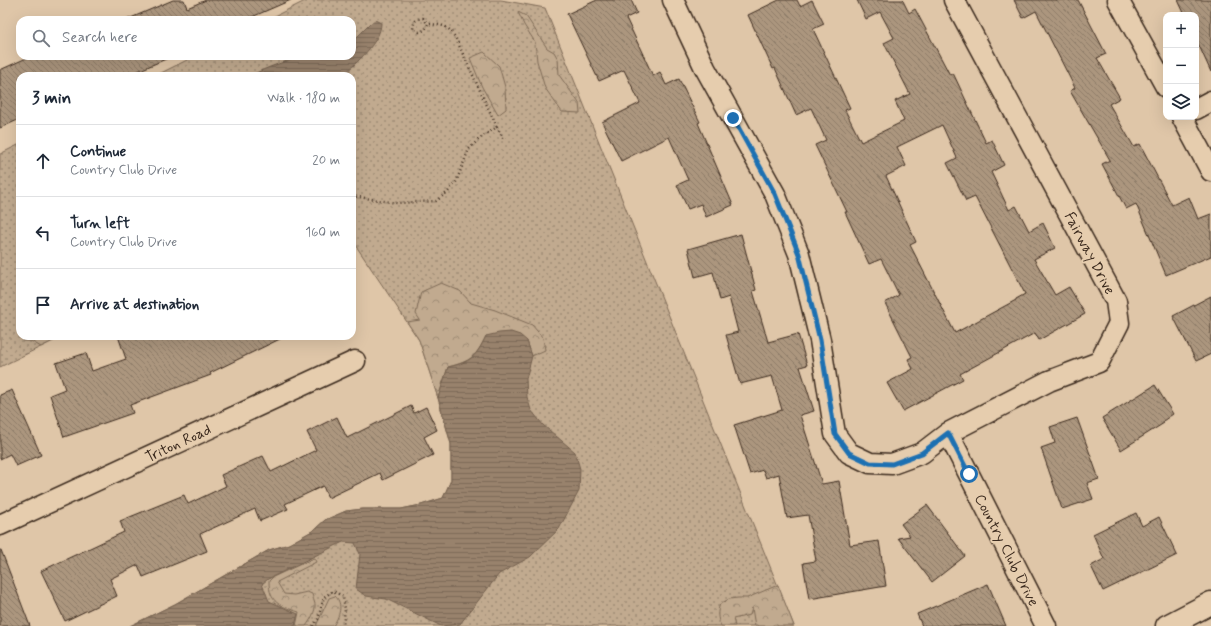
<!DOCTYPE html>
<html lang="en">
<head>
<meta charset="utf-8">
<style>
  body { margin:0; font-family:Mynerve,sans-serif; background:#f6f6f7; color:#1f2937 }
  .controls { position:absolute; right:12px; top:12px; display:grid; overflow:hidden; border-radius:8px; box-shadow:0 4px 16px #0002 }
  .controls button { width:36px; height:36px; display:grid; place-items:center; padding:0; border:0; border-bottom:1px solid #e0e1e3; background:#fff; color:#1f2937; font:20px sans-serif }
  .stop { position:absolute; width:12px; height:12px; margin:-9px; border:3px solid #1f6fb2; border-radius:50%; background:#fff }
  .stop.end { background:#1f6fb2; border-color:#fff; box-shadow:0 1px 4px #0008 }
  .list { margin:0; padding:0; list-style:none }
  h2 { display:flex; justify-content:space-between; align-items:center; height:52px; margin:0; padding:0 16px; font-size:17px }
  h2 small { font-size:13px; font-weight:400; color:#747a83 }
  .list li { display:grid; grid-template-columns:26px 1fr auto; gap:12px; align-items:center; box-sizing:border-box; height:72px; padding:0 16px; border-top:1px solid #e0e1e3 }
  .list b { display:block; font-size:15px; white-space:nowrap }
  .list p { margin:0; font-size:13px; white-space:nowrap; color:#747a83 }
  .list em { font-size:13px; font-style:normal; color:#747a83 }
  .icon { flex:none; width:22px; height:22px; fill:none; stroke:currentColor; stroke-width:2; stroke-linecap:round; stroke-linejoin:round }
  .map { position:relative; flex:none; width:1211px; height:626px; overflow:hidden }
  .search { position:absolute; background:#fff; box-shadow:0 4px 16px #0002; left:16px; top:16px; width:340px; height:44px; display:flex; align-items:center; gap:10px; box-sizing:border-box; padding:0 14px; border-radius:12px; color:#747a83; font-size:15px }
  .panel { position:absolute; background:#fff; box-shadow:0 4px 16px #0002; left:16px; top:72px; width:340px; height:268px; border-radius:12px }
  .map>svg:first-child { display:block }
  .grass { fill:url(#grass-dots); stroke:#7e6a56 }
  .forest { fill:url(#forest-crowns); stroke:#7e6a56 }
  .water { fill:url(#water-rules); stroke:#735f4d }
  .building { fill:url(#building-back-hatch); stroke:#3b2a1e; fill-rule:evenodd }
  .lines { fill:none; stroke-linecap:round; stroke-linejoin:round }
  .minor-casing { stroke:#3b2a1e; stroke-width:23 }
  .primary-casing { stroke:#3b2a1e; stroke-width:25 }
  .path { stroke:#3b2a1e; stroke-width:2.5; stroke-dasharray:1 3; stroke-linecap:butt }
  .minor { stroke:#e6cdae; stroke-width:20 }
  .primary { stroke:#e6cdae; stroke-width:22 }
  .route { stroke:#1f6fb2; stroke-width:5 }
  .labels { text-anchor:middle; stroke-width:4; stroke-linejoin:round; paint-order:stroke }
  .street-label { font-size:15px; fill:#3b2a1e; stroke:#e6cdae }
</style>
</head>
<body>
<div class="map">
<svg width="1211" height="626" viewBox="0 0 1211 626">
  <defs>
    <pattern id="grass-dots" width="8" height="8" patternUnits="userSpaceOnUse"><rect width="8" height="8" fill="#c1aa8f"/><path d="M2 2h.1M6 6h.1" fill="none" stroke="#9e8b74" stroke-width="1.8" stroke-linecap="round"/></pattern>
    <pattern id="forest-crowns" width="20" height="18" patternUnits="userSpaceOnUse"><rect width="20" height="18" fill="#c1aa8f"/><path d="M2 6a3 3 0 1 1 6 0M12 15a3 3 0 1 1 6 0" fill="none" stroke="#9e8b74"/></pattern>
    <pattern id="water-rules" width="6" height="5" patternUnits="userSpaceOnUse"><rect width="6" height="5" fill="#98826c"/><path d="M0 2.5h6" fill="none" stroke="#7d6b58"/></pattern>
    <pattern id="building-back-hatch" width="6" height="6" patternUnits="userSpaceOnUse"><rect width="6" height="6" fill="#ac967e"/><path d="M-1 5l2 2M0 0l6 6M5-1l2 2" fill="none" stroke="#8d7b67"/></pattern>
  </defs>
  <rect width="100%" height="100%" fill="#dfc6a8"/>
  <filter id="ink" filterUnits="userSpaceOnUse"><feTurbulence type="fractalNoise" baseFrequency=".025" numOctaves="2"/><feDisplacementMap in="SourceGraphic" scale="8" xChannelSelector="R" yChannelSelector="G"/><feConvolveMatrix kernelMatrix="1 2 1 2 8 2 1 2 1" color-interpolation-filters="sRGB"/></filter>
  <g filter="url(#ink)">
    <!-- grass -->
    <path class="grass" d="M307 0H501L545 8 794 626H130L175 604 269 550 289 544 314 530 325 520 346 511 363 509H401L421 505 443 498 451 480V444L438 398 419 340 352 240V76H155L195 56H352V20H267Z
      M20 144V336H63L0 367V154Z"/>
    <!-- forest -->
    <path class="forest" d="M518 12 526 16 547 48 554 52 558 59 559 75 579 103 580 113 562 112 545 88 537 61 535 42 524 25Z
      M484 52 499 66 505 87 506 109 498 115 482 87 470 58Z
      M441 283 460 291 471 303 495 310 532 325 543 338 545 350 532 356 527 341 486 336C476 357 471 361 448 367L438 398 419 340 407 322 420 320 416 314 421 292Z
      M28 336H63L41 347 31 341H23Z
      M314 558 316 562 277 582 284 594 294 595 307 592 312 594C313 598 314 601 315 604 316 611 310 621 306 626H296L299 612C280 606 269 603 269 581L273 577Z
      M778 585 794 626H755L752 608 750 615 733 619 735 626H721C717 618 717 612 720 604L729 599 738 598H747Z
      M335 596C344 604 339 617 333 626H316L329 598Z"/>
    <!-- water -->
    <path class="water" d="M375 20 381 23C381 42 356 63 342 76H250C265 68 292 58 309 56 323 55 338 56 352 56V42L371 23Z
      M511 332 520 335 527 341 532 356 526 379 527 397 531 410 543 425 575 452 580 469 579 491 559 529 530 557 499 574 460 624 441 626 386 599 366 596 356 589 360 554 355 543 343 542 268 579 262 584 269 601 298 614 295 626H130L175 604 269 550 289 544 314 530 325 520 346 511 363 509H401L421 505 443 498 451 480V444L438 398 448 367C471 362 476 357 486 336L499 333Z"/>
    <!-- building -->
    <path class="building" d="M173 0H184L187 8 206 0H291L245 20H126Z
      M597 0H631L637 13 626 18 653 76 660 72 666 85 679 79 700 122 698 123 733 205 706 217 701 204 688 209 677 185 688 180 669 137 621 161 602 122 640 103 624 70 599 81 567 14Z
      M779 0H797L800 6 812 0 824 24 813 29 850 108 845 110 861 142 904 121 895 101 910 94 884 43 894 38 880 12 866 19 857 0H904L903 1 909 13 915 9 950 75 953 73 986 143 992 140 1004 165 991 172 1009 210 1016 206 1029 231 1043 223 1055 248 1034 259 1055 295 1069 287 1085 314 1039 340 1035 333 960 374 963 379 903 411 887 383 913 369 908 359 912 357 885 303 899 295 881 259 869 264 845 212H847L815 145 826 140 811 108 796 115 775 68 773 69 748 15ZM942 125 957 158 947 163 966 201 975 197 1025 294 1016 299V300L955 333 910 245 916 242 886 176 906 166 897 147Z
      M1014 0H1078L1106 54 1097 58 1120 98 1109 104 1134 147 1140 144 1172 205 1189 197 1198 219 1211 214V256L1166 275 1136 204 1126 209 1102 164 1110 160 1070 91 1075 88 1036 11 1023 18Z
      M1178 0H1211V72L1196 39V15H1185Z
      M31 56H173L126 76H20V119L0 128V70Z
      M741 234 756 290 753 291 768 342 798 334 807 365 800 367 814 411 800 415 822 484 839 481 850 545 879 541 886 586 809 599 803 563 816 561 808 515 787 518 779 474 766 478 763 470 750 474 734 425 782 410 772 376 740 384 726 335 738 332 729 297 720 300 713 272 695 277 688 249Z
      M1211 296V354L1196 361 1173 316Z
      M118 336H286L210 373 211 375 130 405 133 413 64 437 50 395 65 389 56 363 86 353 92 371 126 359Z
      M1155 385 1173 414 1163 421 1164 423 1121 450 1102 418Z
      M12 390 41 455 16 466 10 454 0 459V395Z
      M411 406 414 413 426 407 437 430 424 437 433 455 383 480 380 473 328 498 323 486 285 504 288 509 260 521 255 509 200 534 207 551 143 577 138 565 110 579 117 596 65 621 41 571 124 532 120 521 184 495 188 504 226 486 221 475 263 456 271 472 316 450 307 432 337 417 347 438Z
      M1077 418 1099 479 1087 483 1093 499 1062 509 1041 448 1055 443 1050 427Z
      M927 505 965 556 932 582 898 538 910 536 901 524Z
      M1136 513 1142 526 1159 517 1177 555 1103 591 1091 566 1104 559 1093 534Z
      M0 550H1L30 626H0Z
      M988 584 1006 626H922L917 614Z"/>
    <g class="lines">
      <!-- minor casing -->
      <g class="minor-casing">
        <path id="minor" d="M673 0 705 68 775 194 799 254 820 340 835 434 849 453 870 463 892 464 922 453 948 433 1049 381 1099 362 1119 323 1116 301 954 0
          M1118 0 1166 87
          M1196 109 1211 101
          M1182 117 1211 171
          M948 433 1046 626
          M0 525 355 361"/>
      </g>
      <!-- primary casing -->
      <g class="primary-casing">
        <path id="primary" d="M1167 626 1211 603"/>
      </g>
      <!-- path -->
      <path class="path" d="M423 18 428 24 425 30 419 32 413 29C414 21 415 19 423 18Z
        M497 127 504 140
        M352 196 397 203 436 201 448 192 456 182 469 149 480 138 497 127 456 39C448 25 444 25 428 24
        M313 626 318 619 324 597 333 591 343 596 345 609 343 626"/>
      <!-- minor -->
      <use href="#minor" class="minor"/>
      <!-- primary -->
      <use href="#primary" class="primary"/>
    </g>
  </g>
  <g class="lines" filter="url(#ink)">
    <!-- route -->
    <path class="route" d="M733 118 775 194 799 254 820 340 835 434 849 453 870 463 892 464 922 453 948 433 969 474"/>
  </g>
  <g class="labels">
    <!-- street labels -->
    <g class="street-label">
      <text transform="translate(1090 253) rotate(62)" y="5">Fairway Drive</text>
      <text transform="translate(178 443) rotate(-25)" y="5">Triton Road</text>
      <text transform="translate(1007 550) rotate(63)" y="5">Country Club Drive</text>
    </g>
  </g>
</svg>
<div class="controls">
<button>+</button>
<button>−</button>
<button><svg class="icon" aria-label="layers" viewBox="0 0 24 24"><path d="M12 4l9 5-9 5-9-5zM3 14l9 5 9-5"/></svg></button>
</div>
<div class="stop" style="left:969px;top:474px"></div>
<div class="stop end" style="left:733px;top:118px"></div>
<div class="search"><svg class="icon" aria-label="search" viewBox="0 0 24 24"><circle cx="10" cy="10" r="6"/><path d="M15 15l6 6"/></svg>Search here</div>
<section class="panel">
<h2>3 min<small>Walk · 180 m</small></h2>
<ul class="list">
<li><svg class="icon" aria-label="ahead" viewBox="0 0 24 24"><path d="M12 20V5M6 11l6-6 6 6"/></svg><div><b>Continue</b><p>Country Club Drive</p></div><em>20 m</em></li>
<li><svg class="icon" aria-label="left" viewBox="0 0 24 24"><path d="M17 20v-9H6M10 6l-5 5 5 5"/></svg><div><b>Turn left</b><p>Country Club Drive</p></div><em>160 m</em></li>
<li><svg class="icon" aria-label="arrive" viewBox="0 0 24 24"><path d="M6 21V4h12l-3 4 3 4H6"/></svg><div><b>Arrive at destination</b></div></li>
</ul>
</section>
</div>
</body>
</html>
